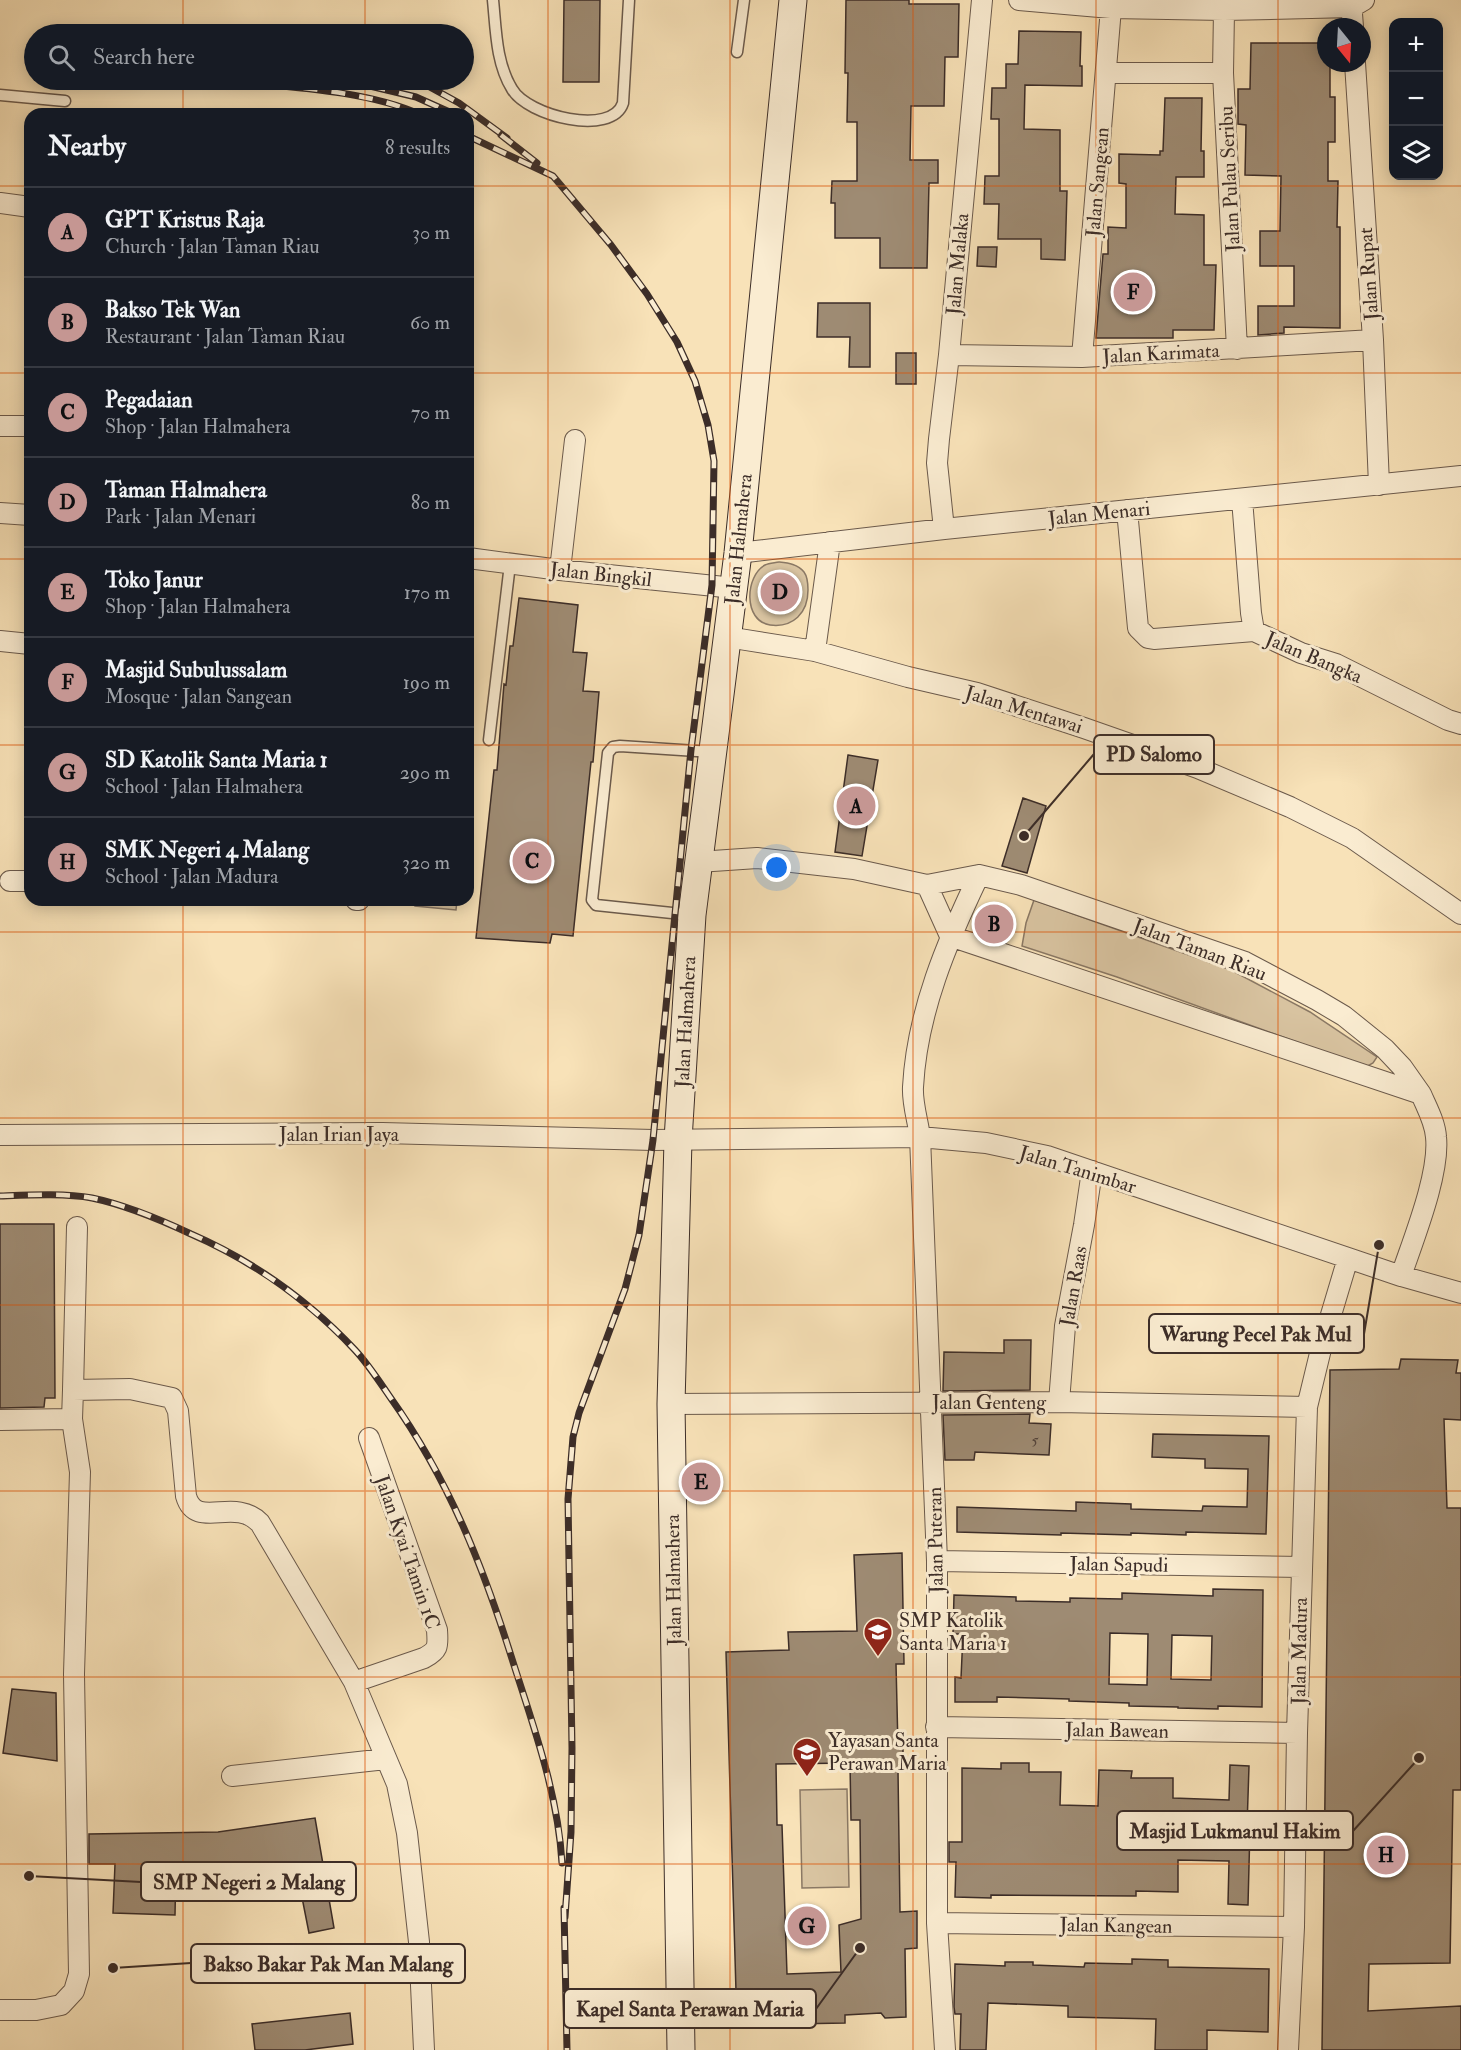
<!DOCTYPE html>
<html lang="en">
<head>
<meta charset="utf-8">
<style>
  body { margin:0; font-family:"IM FELL Double Pica",serif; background:#20242c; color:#f1f3f6 }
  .controls { position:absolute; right:18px; top:18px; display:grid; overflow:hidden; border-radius:12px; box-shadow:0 3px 15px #0003 }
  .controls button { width:54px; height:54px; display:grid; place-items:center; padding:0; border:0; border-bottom:2px solid #363941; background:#171b24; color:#f1f3f6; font:30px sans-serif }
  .compass { position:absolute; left:1317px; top:18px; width:54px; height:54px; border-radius:50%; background:#171b24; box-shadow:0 3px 15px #0003; rotate:162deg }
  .you { position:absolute; left:777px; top:868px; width:21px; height:21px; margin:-15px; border:4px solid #fff; border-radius:50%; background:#1a73e8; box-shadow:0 0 0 9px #1a73e833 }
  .badge { display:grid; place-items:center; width:39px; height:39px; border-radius:50%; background:#c59692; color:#111; font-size:20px; font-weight:700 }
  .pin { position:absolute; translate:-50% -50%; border:3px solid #fff; box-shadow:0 2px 6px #0006 }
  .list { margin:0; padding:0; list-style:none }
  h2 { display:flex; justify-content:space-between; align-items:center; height:78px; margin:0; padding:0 24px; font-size:26px }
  h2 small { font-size:20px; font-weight:400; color:#9ea1a6 }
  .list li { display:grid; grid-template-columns:39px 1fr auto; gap:18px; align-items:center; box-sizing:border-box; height:90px; padding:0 24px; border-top:2px solid #363941 }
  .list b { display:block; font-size:22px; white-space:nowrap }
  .list p { margin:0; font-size:20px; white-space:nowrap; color:#9ea1a6 }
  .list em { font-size:20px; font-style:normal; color:#9ea1a6 }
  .icon { flex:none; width:33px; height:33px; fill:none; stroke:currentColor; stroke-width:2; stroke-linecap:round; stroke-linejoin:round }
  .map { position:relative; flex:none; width:1461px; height:2050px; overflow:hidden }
  .search { position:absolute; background:#171b24; box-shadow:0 3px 15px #0003; left:24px; top:24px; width:450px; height:66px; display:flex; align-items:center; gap:15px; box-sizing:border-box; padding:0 21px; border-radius:33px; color:#9ea1a6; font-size:22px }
  .panel { position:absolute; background:#171b24; box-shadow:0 3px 15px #0003; left:24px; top:108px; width:450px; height:798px; border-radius:18px }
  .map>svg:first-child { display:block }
  .green { fill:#d8c3a0; stroke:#8a7864; stroke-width:1.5 }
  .building { fill:#9e8b73; stroke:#3c2d28; stroke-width:1.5; fill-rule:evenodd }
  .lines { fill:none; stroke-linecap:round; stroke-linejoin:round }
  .lane-casing { stroke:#6b5a4c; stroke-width:13 }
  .street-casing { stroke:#6b5a4c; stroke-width:22 }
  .secondary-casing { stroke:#3c2d28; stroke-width:29 }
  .lane { stroke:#faecd1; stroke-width:10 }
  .street { stroke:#faecd1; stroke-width:20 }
  .secondary { stroke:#faecd1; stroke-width:27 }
  .rail-casing { stroke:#3c2d28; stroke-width:7 }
  .rail { stroke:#faecd1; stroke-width:4.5; stroke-dasharray:14; stroke-linecap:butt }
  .grid { fill:none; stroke:#df570d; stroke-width:1.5; stroke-opacity:0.55 }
  .labels { text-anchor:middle; stroke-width:6; stroke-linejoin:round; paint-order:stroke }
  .number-label { font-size:16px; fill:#54443b }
  .street-label { font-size:20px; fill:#3c2d28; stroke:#faecd1 }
  .poi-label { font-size:20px; fill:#3c2d28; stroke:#faecd1; text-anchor:start }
  .leader { fill:none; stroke:#3c2d28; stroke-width:2 }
  .callout-dot { fill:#3c2d28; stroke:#faecd1; stroke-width:2 }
  .callout { fill:#faecd1; stroke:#3c2d28; stroke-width:2 }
  .callout-label { font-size:21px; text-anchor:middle; font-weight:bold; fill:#3c2d28 }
</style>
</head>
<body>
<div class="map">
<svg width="1461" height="2050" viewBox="0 0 1461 2050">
  <rect width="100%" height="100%" fill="#f8e2b8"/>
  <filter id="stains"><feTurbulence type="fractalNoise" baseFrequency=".00333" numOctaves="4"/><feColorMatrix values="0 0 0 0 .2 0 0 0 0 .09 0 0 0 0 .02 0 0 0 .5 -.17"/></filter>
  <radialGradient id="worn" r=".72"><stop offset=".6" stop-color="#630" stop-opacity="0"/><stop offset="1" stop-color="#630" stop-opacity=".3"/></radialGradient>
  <!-- green -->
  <path class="green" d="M779 562C788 563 798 564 804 572 807 576 808 584 808 590 808 613 793 628 770 625 743 621 745 576 765 565 769 563 774 563 779 562Z
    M415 900H457L456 910 415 906Z
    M1034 900 1231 970 1310 1012 1377 1057 1373 1063 1366 1067 1117 977 1022 946 1026 923Z
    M847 1789 849 1887 802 1888 800 1790Z"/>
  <!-- building -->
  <path class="building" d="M564 0H600L599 82H563Z
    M846 0H909V4H959L958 57H945L944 106H911L910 160H938V183H929L927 268H880V238H835V203H831L832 181H857V122H847L848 73H845Z
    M1019 31 1081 32 1080 66H1082V86L1025 85 1024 129 1060 130V191H1067L1065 260 1041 259V239H998L999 204H984L985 176H999V119H991L992 88H1006V64H1018Z
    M1251 43H1326V63H1330V97H1335V142H1328V181H1338L1337 227H1340V328L1284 327V333L1258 335V306H1294V266H1260V231H1280L1281 176 1245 175 1246 125 1238 124V89H1250Z
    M1165 98H1202L1201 151H1204V177H1176L1175 214 1204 215V265H1216L1214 330H1173V338H1096L1103 254H1108V227L1126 228V184L1119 183V154L1160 155V151H1163Z
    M978 247H997L996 267 977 266Z
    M818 303H870V367H849L850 337H817Z
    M896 353H916V384H896Z
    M519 598 578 605 573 652 587 653 583 691 599 692 593 762H591L573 936 552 934 550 943 476 938 494 770H497L504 684 506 685 510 646H513Z
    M848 755 878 760 862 856 835 852Z
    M1023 798 1046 806 1027 873 1002 866Z
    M0 1224H54L55 1398H45L44 1407 0 1408Z
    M1004 1340H1031L1030 1390 943 1391 944 1352 1004 1353Z
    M1401 1359 1458 1360 1456 1373H1461V1420L1444 1419 1447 1508H1461V1790H1453L1450 1963 1369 1964 1368 2011 1461 2006V2050H1322L1330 1370 1399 1369Z
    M1030 1414 1029 1423 1051 1424 1049 1455 975 1452 974 1460H945L943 1415Z
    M1153 1434 1269 1436 1266 1534 1186 1532V1535L1131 1533V1535L1061 1533V1535L957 1532V1507L1076 1511V1502L1131 1504V1509L1202 1511 1203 1506 1247 1507 1248 1469 1205 1468V1459L1152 1457Z
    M902 1553 904 1664H896L898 1747H903V1771H898L900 1912 917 1911V1948L905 1949 906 2017 885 2018 881 2013 845 2015V2023L737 2025 726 1652 789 1650 788 1632 857 1631 854 1555ZM850 1763 851 1820H860L861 1919 839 1925 841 1972 787 1974 782 1825H777L776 1764Z
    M1213 1589 1263 1590 1262 1707 1218 1706V1709L1178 1708V1707L1129 1706V1703L1069 1701V1699L997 1697V1702H955V1677L961 1678 963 1634H953L954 1595 1016 1597V1601L1070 1602V1598L1122 1599V1593L1213 1596ZM1110 1633 1148 1634 1147 1685 1109 1684ZM1172 1635 1212 1636 1211 1680 1171 1679Z
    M12 1689 56 1693 57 1761 3 1753Z
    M1001 1763H1029V1772H1061L1060 1805 1098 1806 1099 1770 1132 1771 1131 1778H1173V1798L1229 1800 1230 1765 1249 1766 1247 1827H1250L1248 1905 1228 1904 1229 1861 1178 1860V1892L1136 1891V1896L991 1895V1898L955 1897 956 1862H949V1842H962V1768L1001 1769Z
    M315 1818 334 1928 309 1933 298 1877 281 1880 278 1864 217 1872V1864H176L175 1915 113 1913 115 1864H89V1834L218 1832Z
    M1132 1959 1168 1960V1967L1269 1969 1268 2032 1207 2030V2050H1155L1156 2019 1068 2017V2006L988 2003 986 2050H960L961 2014H955L954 2007 955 1964 1005 1966V1962H1033V1965L1084 1967 1085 1963 1132 1964Z
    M350 2013 353 2044 305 2050H255L252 2024Z"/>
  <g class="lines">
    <!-- lane casing -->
    <g class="lane-casing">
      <path id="lane" d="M493 0C496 30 496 63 512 89 527 116 612 137 623 103L629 0
        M737 52 744 0
        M0 95 65 101
        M489 740 510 564
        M691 915 596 905 592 900 608 753 613 747 620 746 712 752"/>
    </g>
    <!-- street casing -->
    <g class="street-casing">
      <path id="street" d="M1019 0 1111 8 1224 10 1352 7 1364 0
        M1351 0 1353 27
        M1224 10 1223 73 1237 349
        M1355 63 1373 340 1379 485
        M1106 73H1223
        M0 203 30 207
        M949 355 1082 357 1373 340
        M1082 357 1111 8
        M0 426H30
        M1242 499 1251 613 1254 631 1301 653 1336 664 1448 720 1461 724
        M1127 510 1138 628 1148 638 1154 639 1254 631
        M0 513 30 515
        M944 529 937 463 939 439 949 355 982 0
        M738 553 944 529 1461 476
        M468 558 560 570 734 588
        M560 570 575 440
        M727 637 815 651 908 677 977 693 1084 728 1198 768 1290 807 1352 838 1461 914
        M0 641 30 644
        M815 651 830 542
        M698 862 757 858 854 869 927 885 979 875 1021 885 1245 962 1317 1000 1344 1016 1385 1049 1402 1067 1421 1094 950 936 927 885
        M10 881H30
        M356 900H359
        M0 1135 382 1133 653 1140 920 1137 986 1143 1047 1156 1401 1276 1461 1293
        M1401 1276C1413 1240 1440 1174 1436 1137 1435 1122 1427 1108 1421 1094
        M73 1390 77 1227
        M1059 1402 1065 1326 1084 1225 1092 1171
        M671 1404 1059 1402 1307 1407
        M0 1420 72 1419
        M937 1561 1301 1567
        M354 1682 424 1658C439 1650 438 1646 437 1630L369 1438
        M936 1727 1297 1733
        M232 1776 386 1759
        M937 1923 1294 1927
        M0 2010H36L61 2005 74 1991 79 1974 74 1674 80 1472 72 1419 73 1390 130 1389 172 1398 178 1411 186 1496C196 1531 234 1496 260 1523L354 1682 397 1784 407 1833 419 1942 424 2050
        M945 2050 937 1923V1561L920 1137C918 1121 912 1103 913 1087 917 1012 947 942 979 875
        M1288 2050 1294 1927 1297 1733 1307 1407 1322 1345 1348 1258"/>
    </g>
    <!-- secondary casing -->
    <g class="secondary-casing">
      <path id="secondary" d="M681 2050 671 1404 678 1140 692 915 738 553 793 0"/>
    </g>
    <!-- lane -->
    <use href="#lane" class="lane"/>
    <!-- street -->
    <use href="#street" class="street"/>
    <!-- secondary -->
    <use href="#secondary" class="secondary"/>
    <!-- rail casing -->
    <g class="rail-casing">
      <path id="rail" d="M220 80C282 87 363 89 419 114
        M316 80 370 86 416 97 454 114
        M417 80 459 103 507 138
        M501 135 537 163
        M468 136 553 176 611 245 647 294 677 342 695 381 708 425 714 461 712 585 691 750 653 1140 639 1235 625 1289 579 1413 573 1437 568 1499 572 1748 571 1832 565 1917
        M0 1196C28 1195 65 1193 92 1198 126 1205 159 1219 191 1234 253 1261 309 1301 355 1350 368 1364 379 1381 390 1397 449 1480 483 1566 513 1662 534 1728 558 1794 562 1863
        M564 1908 567 2050"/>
    </g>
    <!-- rail -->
    <use href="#rail" class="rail"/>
  </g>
  <!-- grid -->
  <path class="grid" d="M183 0V34M365 0V34M548 0V2050M730 0V2050M913 0V2050M1096 0V2050M1278 0V2050M183 80V114M365 80V114M0 186H30M468 186H1461M0 373H30M468 373H1461M0 559H30M468 559H1461M0 745H30M468 745H1461M183 900V2050M365 900V2050M0 932H1461M0 1118H1461M0 1305H1461M0 1491H1461M0 1677H1461M0 1864H1461"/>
  <!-- icons -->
  <defs>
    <g id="school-pin" transform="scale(1.5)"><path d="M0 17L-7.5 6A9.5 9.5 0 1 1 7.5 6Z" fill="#8f2418" stroke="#faecd1"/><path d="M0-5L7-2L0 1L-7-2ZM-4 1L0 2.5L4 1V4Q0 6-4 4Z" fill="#fff"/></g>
  </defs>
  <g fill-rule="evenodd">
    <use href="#school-pin" x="878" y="1632"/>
    <use href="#school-pin" x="807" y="1752"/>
  </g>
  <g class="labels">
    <!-- number labels -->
    <g class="number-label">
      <text x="1035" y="1445">5</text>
    </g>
    <!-- street labels -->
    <g class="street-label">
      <text transform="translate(1229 179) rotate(-93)" y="7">Jalan Pulau Seribu</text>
      <text transform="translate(1097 182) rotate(-85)" y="7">Jalan Sangean</text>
      <text transform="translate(957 264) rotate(-85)" y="7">Jalan Malaka</text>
      <text transform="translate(1368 274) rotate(-94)" y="7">Jalan Rupat</text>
      <text transform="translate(1161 353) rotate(-3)" y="7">Jalan Karimata</text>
      <text transform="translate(1099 513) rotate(-6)" y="7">Jalan Menari</text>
      <text transform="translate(738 539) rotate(-84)" y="7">Jalan Halmahera</text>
      <text transform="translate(601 574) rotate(6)" y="7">Jalan Bingkil</text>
      <text transform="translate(1314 657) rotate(23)" y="7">Jalan Bangka</text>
      <text transform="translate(1024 709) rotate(17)" y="7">Jalan Mentawai</text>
      <text transform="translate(1200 949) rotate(21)" y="7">Jalan Taman Riau</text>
      <text transform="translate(685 1022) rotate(-87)" y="7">Jalan Halmahera</text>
      <text x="339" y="1141">Jalan Irian Jaya</text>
      <text transform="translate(1078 1169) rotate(17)" y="7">Jalan Tanimbar</text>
      <text transform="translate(1073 1286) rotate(-80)" y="7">Jalan Raas</text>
      <text x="989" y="1409">Jalan Genteng</text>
      <text transform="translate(935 1540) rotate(-91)" y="7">Jalan Puteran</text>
      <text transform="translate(408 1552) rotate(71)" y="7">Jalan Kyai Tamin 1C</text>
      <text transform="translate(1119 1564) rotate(1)" y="7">Jalan Sapudi</text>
      <text transform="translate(673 1580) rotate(-91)" y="7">Jalan Halmahera</text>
      <text transform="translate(1299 1651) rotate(-89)" y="7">Jalan Madura</text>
      <text transform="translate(1117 1730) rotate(1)" y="7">Jalan Bawean</text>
      <text transform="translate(1116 1925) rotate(1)" y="7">Jalan Kangean</text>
    </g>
    <!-- poi labels -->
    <g class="poi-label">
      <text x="899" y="1627">SMP Katolik<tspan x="899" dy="23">Santa Maria 1</tspan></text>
      <text x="828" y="1747">Yayasan Santa<tspan x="828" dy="23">Perawan Maria</tspan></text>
    </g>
  </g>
  <!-- callouts -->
  <path class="leader" d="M1024 836L1094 754M1379 1245L1364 1334M1419 1758L1353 1831M29 1876L141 1882M113 1968L191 1963M860 1948L816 2009"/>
  <g class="callout-dot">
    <circle cx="1024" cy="836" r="6"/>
    <circle cx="1379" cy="1245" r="6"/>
    <circle cx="1419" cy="1758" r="6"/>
    <circle cx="29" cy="1876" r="6"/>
    <circle cx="113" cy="1968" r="6"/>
    <circle cx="860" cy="1948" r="6"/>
  </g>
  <g class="callout">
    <rect x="1094" y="735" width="120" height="39" rx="6"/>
    <rect x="1149" y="1314" width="215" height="39" rx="6"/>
    <rect x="1117" y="1811" width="236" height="39" rx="6"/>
    <rect x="141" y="1862" width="215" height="39" rx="6"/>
    <rect x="191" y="1944" width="274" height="39" rx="6"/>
    <rect x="564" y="1989" width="252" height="39" rx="6"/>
  </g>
  <g class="callout-label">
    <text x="1154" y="761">PD Salomo</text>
    <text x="1256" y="1341">Warung Pecel Pak Mul</text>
    <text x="1235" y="1838">Masjid Lukmanul Hakim</text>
    <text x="249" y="1889">SMP Negeri 2 Malang</text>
    <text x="328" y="1971">Bakso Bakar Pak Man Malang</text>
    <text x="690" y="2016">Kapel Santa Perawan Maria</text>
  </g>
  <rect width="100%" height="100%" filter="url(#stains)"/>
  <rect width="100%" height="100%" fill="url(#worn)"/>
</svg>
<div class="controls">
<button>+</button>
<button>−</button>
<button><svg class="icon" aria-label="layers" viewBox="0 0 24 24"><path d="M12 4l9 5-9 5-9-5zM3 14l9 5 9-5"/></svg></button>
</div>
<svg class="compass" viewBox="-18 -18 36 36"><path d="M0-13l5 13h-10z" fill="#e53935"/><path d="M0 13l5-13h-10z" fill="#9ea1a6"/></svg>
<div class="you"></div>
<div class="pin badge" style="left:856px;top:806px">A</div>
<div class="pin badge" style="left:994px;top:924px">B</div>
<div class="pin badge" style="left:532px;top:861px">C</div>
<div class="pin badge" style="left:780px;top:592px">D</div>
<div class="pin badge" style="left:701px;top:1482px">E</div>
<div class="pin badge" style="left:1133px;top:292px">F</div>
<div class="pin badge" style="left:807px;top:1926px">G</div>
<div class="pin badge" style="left:1386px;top:1855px">H</div>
<div class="search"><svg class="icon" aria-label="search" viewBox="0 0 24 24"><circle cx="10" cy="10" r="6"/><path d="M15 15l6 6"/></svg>Search here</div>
<section class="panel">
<h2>Nearby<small>8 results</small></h2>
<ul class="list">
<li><span class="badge">A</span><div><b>GPT Kristus Raja</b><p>Church · Jalan Taman Riau</p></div><em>30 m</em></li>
<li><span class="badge">B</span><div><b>Bakso Tek Wan</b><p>Restaurant · Jalan Taman Riau</p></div><em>60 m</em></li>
<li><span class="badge">C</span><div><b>Pegadaian</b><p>Shop · Jalan Halmahera</p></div><em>70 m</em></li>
<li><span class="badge">D</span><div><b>Taman Halmahera</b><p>Park · Jalan Menari</p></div><em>80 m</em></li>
<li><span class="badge">E</span><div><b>Toko Janur</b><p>Shop · Jalan Halmahera</p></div><em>170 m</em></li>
<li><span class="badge">F</span><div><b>Masjid Subulussalam</b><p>Mosque · Jalan Sangean</p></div><em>190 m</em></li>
<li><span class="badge">G</span><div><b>SD Katolik Santa Maria 1</b><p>School · Jalan Halmahera</p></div><em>290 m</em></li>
<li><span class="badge">H</span><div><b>SMK Negeri 4 Malang</b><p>School · Jalan Madura</p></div><em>320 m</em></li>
</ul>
</section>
</div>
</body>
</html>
